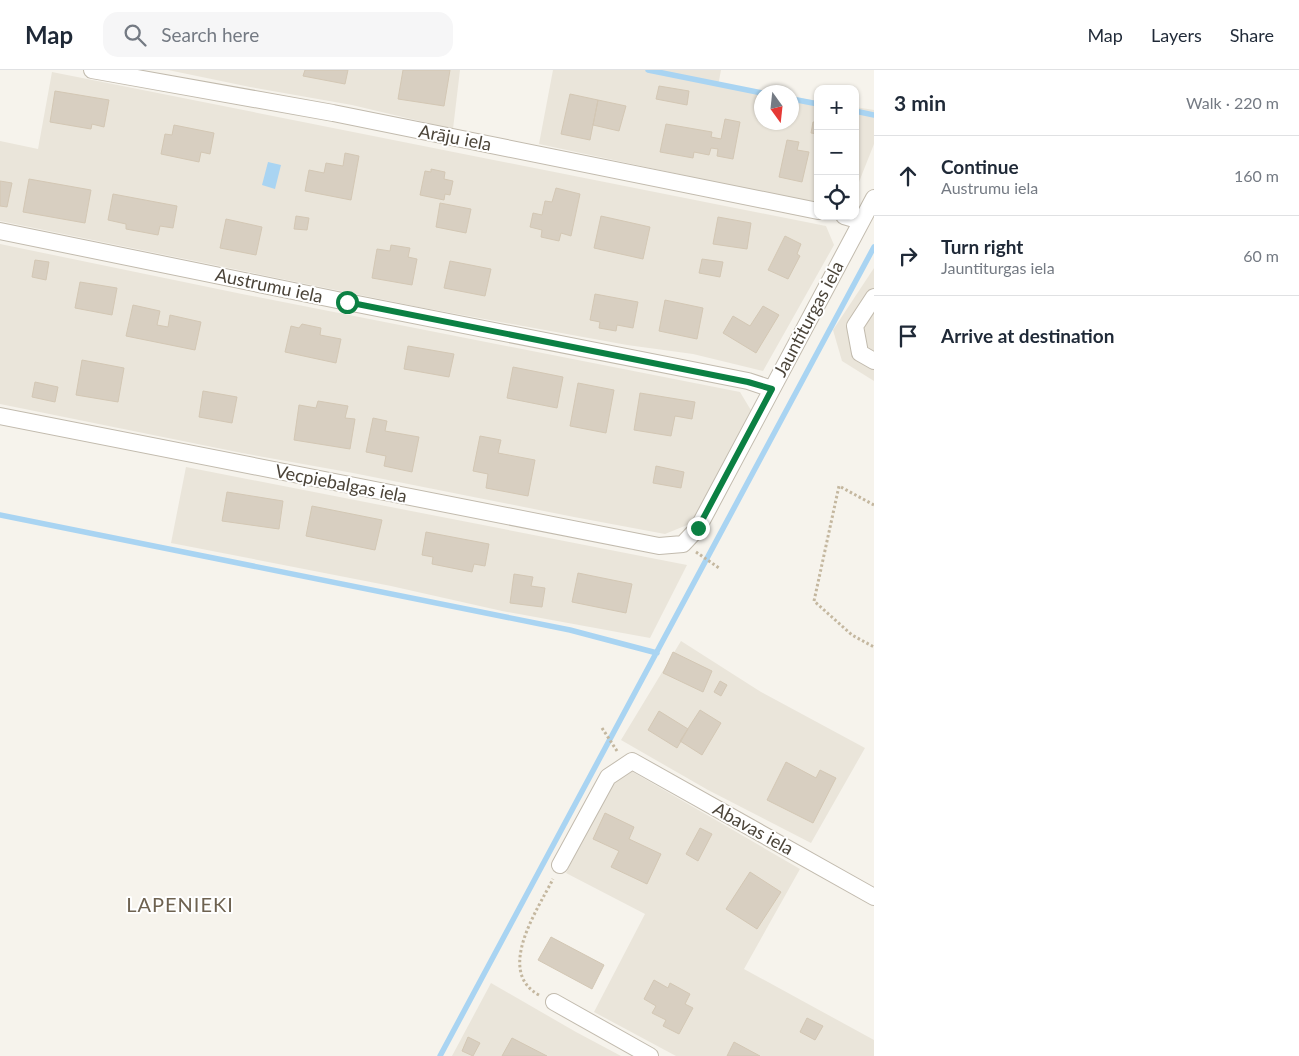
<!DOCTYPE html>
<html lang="en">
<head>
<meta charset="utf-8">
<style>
  body { margin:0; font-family:Lato,sans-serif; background:#f6f6f7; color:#1f2937 }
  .controls { position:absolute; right:15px; top:15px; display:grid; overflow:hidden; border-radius:10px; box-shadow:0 1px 4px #0004 }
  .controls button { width:45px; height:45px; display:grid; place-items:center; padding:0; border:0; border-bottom:1px solid #e0e1e3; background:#fff; color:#1f2937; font:25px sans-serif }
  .compass { position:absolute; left:754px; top:15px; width:45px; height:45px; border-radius:50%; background:#fff; box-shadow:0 1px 4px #0004; rotate:165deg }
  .stop { position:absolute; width:15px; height:15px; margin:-11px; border:4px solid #0b8043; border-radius:50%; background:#fff }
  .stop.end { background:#0b8043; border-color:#fff; box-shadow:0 1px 5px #0008 }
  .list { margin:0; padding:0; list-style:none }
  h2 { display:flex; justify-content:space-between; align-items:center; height:65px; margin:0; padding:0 20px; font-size:21px }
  h2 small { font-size:16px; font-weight:400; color:#747a83 }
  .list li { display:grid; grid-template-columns:32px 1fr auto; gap:15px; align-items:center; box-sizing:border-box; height:80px; padding:0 20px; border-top:1px solid #e0e1e3 }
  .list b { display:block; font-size:19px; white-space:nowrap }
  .list p { margin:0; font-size:16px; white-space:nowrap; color:#747a83 }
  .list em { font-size:16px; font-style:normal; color:#747a83 }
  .icon { flex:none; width:28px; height:28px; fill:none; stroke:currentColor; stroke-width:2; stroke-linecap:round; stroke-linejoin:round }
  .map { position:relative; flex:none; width:874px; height:986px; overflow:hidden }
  header { display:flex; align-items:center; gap:30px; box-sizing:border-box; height:70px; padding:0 25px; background:#fff; border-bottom:1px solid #e0e1e3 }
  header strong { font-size:24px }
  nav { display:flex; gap:28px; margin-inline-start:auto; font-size:18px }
  .search { width:350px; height:45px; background:#f6f6f7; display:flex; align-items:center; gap:12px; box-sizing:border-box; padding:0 18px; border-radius:15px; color:#747a83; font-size:19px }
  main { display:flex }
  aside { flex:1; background:#fff }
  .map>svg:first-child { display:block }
  .residential { fill:#eae5da }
  .water { fill:#a9d4f2 }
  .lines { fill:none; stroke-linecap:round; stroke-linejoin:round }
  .stream { stroke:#a9d4f2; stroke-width:5.5 }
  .building { fill:#d8cfc1; stroke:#d3c7b4 }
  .street-casing { stroke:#c2bbae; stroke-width:18 }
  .path { stroke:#c4b79f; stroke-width:3; stroke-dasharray:2.5 2.5; stroke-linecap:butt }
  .street { stroke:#fff; stroke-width:16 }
  .route { stroke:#0b8043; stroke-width:6 }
  .labels { text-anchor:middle; stroke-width:4; stroke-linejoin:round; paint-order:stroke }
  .street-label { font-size:18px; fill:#4b4439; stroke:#fff }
  .quarter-label { font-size:20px; letter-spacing:1px; fill:#6e6250; stroke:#fff }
</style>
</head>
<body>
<header>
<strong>Map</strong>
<div class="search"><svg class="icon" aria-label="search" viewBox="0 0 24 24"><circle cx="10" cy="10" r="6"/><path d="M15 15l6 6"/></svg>Search here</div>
<nav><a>Map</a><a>Layers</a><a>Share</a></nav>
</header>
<main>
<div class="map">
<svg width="874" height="986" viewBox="0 0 874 986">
  <rect width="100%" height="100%" fill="#f6f3ec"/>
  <!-- residential -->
  <path class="residential" d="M168 0H460L453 59 352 35 250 17Z
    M553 0H721L718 16 761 23 762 52H792V27L818 31V134L539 74Z
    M52 2 826 156 834 175 763 301 693 284 627 275 419 237 0 151V71L38 79Z
    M855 37 874 40V74L855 122Z
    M0 174 242 224 740 322 752 342 692 453 665 464 574 447 353 403 242 383 0 334Z
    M874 198V311L842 291 833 260Z
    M186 397 406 440 687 495 650 568 502 541 391 516 171 473Z
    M681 571 761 622 865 678 811 773 708 720 621 670Z
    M626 698 800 799 744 899 874 970V986H676L594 942 645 844 566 803 615 707Z
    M491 913 576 962 621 986H452Z"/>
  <!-- water -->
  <path class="water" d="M268 92 281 95 275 119 262 115Z"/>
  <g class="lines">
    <!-- stream -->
    <path class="stream" d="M648 0 762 23
      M792 29 818 34
      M855 41 874 45
      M0 445 570 560 657 583
      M440 986 874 177"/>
  </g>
  <!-- building -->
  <path class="building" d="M305 0H348L345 14 303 6Z
    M403 0H450L444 36 398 29Z
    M659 16 689 21 687 35 656 29Z
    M55 21 109 30 104 57 92 54 91 59 50 52Z
    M570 24 598 30 590 70 561 64Z
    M598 30 626 36 619 61 593 55Z
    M725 49 740 52 733 89 717 86 718 79 711 78 709 85 694 82 693 88 660 82 666 54 712 62 711 67 721 69Z
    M813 52H818V64L811 63Z
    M174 55 214 63 210 84 201 82 199 92 161 84 165 64 172 65Z
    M787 70 799 72 797 80 809 82 802 112 779 107Z
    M345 83 359 86 351 130 305 121 309 100 324 103 326 93 343 96Z
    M431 99 445 102 444 109 453 111 450 125 445 124 444 130 420 125 425 101 431 102Z
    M29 109 91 120 85 153 23 142Z
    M0 111 12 113 7 137 0 136Z
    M556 118 580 124 571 166 561 163 559 171 541 167 542 160 530 157 533 143 542 145 545 131 552 132Z
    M113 124 177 136 173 158 160 156 158 165 126 159V154L108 150Z
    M440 133 471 139 466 163 436 157Z
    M296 146 309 148 307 160 294 159Z
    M601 146 650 157 643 189 594 178Z
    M718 147 751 153 747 179 713 174Z
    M226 149 262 157 256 185 220 178Z
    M785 166 801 174 797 184 800 186 788 209 768 200Z
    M391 175 410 178 408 187 417 189 412 215 372 208 377 179 390 181Z
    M702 189 723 192 720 207 699 203Z
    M35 190 49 192 46 210 32 207Z
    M450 191 491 199 485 226 444 218Z
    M80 212 117 218 112 245 75 238Z
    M595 224 638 232 633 258 617 255 616 261 599 258 600 252 590 250Z
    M665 230 703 238 697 269 659 261Z
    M133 235 160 241 157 255 168 257 170 245 201 252 195 280 126 266Z
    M763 236 779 245 756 283 723 263 733 246 750 256Z
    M302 254 321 258 320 265 341 269 336 293 285 282 291 256 299 258Z
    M408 276 454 284 449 307 404 299Z
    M82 290 124 298 118 332 76 325Z
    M513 297 563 307 557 338 507 328Z
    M35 312 58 317 55 332 32 327Z
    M578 313 614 320 606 363 570 356Z
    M203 321 237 327 232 353 199 347Z
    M640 323 695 332 692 349 675 346 671 366 634 360Z
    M318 331 348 336 345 348 355 349 350 379 294 370 299 335 316 338Z
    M373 348 387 351 385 361 419 367 412 402 384 396 386 386 366 382Z
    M480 366 501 370 498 383 535 390 528 426 486 418 488 404 473 401Z
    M656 396 684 402 681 418 653 413Z
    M227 422 283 431 279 459 222 451Z
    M312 436 382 450 375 480 306 466Z
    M426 462 489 474 485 496 474 494 472 502 432 494 433 487 422 485Z
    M578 503 632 514 626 543 572 532Z
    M514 504 533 507 531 516 545 518 542 537 510 533Z
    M673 582 712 601 703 622 663 603Z
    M720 611 727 615 721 626 714 622Z
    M700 640 721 653 702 685 680 671Z
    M659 641 688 659 677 678 648 660Z
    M786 692 816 708 820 700 836 708 813 753 767 730Z
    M605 743 634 757 629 769 661 784 647 814 611 797 619 781 593 769Z
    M700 758 712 764 698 791 686 784Z
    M750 802 781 822 757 859 726 839Z
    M551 867 604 895 592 919 538 890Z
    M654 910 668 918 670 913 690 924 685 934 693 938 679 964 663 956 666 950 652 943 656 936 644 929Z
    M807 948 823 956 815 970 800 962Z
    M468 967 480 973 473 986 462 981Z
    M512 968 547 986H502Z
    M734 972 760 986H727Z"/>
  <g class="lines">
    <!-- street casing -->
    <g class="street-casing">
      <path id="street" d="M92 0 333 43 818 141
        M844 146 861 151
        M0 161 347 232 748 311 772 319
        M874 227 855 256 860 283 874 291
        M0 346 659 476 683 474 698 458 874 128
        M560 795 608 707 632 691 874 827
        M554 932 650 986"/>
    </g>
    <!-- path -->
    <path class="path" d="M874 435 839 416 814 531 852 565 874 577
      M696 482 719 498
      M602 658 617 681
      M539 925C495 901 538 839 553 809"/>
    <!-- street -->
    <use href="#street" class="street"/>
  </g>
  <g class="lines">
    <!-- route -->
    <path class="route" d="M347 232 748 312 772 319 698 458"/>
  </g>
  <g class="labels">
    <!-- street labels -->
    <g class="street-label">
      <text transform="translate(455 68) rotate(11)" y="6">Arāju iela</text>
      <text transform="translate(269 216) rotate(12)" y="6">Austrumu iela</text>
      <text transform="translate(809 249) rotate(-62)" y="6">Jauntiturgas iela</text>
      <text transform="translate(341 414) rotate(11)" y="6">Vecpiebalgas iela</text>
      <text transform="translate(753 759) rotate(29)" y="6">Abavas iela</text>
    </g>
    <!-- quarter labels -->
    <g class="quarter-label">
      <text x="180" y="842">LAPENIEKI</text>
    </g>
  </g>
</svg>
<div class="controls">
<button>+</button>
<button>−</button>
<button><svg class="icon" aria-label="locate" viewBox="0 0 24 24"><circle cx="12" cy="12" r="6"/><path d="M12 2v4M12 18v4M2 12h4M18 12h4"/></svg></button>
</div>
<svg class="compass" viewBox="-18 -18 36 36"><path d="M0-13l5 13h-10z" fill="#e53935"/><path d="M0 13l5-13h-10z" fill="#747a83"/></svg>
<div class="stop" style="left:347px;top:232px"></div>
<div class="stop end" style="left:698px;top:458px"></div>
</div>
<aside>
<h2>3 min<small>Walk · 220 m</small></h2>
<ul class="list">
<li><svg class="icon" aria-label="ahead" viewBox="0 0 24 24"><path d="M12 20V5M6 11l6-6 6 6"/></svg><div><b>Continue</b><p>Austrumu iela</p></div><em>160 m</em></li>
<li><svg class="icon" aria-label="right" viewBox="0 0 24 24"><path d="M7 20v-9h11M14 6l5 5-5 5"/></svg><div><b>Turn right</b><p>Jauntiturgas iela</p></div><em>60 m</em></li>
<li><svg class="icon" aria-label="arrive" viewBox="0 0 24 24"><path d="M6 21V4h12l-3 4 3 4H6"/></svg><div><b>Arrive at destination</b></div></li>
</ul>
</aside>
</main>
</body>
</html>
